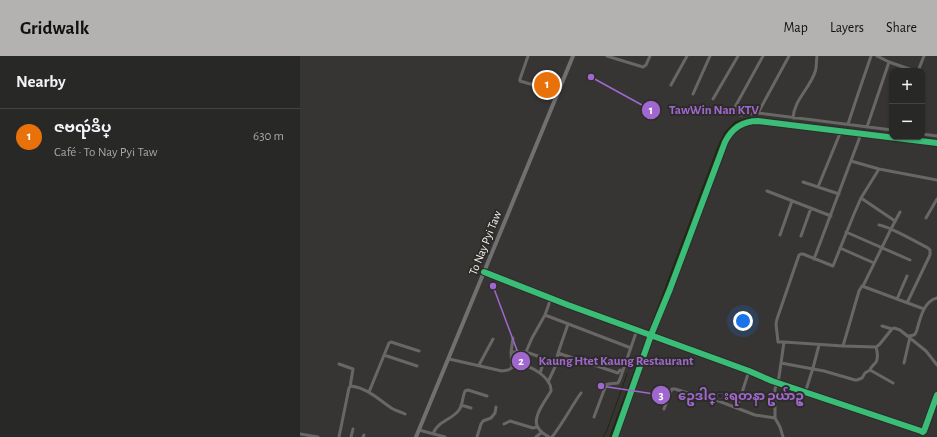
<!DOCTYPE html>
<html lang="en">
<head>
<meta charset="utf-8">
<style>
  body { margin:0; font-family:"Alegreya Sans","Noto Sans Myanmar",sans-serif; background:#30302f; color:#f1f3f6 }
  .controls { position:absolute; right:12px; top:12px; display:grid; overflow:hidden; border-radius:8px; box-shadow:0 1px 3px #0004 }
  .controls button { width:36px; height:36px; display:grid; place-items:center; padding:0; border:0; border-bottom:1px solid #444; background:#282827; color:#f1f3f6; font:20px sans-serif }
  .you { position:absolute; left:443px; top:265px; width:14px; height:14px; margin:-10px; border:3px solid #fff; border-radius:50%; background:#1a73e8; box-shadow:0 0 0 6px #1a73e833 }
  .badge { display:grid; place-items:center; width:26px; height:26px; border-radius:50%; background:#b3b2b0; color:#fff; font-size:13px; font-weight:700 }
  .pin { position:absolute; translate:-50% -50%; border:2px solid #fff; box-shadow:0 1px 4px #0006 }
  .list { margin:0; padding:0; list-style:none }
  h2 { display:flex; justify-content:space-between; align-items:center; height:52px; margin:0; padding:0 16px; font-size:17px }
  h2 small { font-size:13px; font-weight:400; color:#a5a6a7 }
  .list li { display:grid; grid-template-columns:26px 1fr auto; gap:12px; align-items:center; box-sizing:border-box; height:56px; padding:0 16px; border-top:1px solid #444 }
  .list b { display:block; font-size:15px; white-space:nowrap }
  .list p { margin:0; font-size:13px; white-space:nowrap; color:#a5a6a7 }
  .list em { font-size:13px; font-style:normal; color:#a5a6a7 }
  .map { position:relative; flex:none; width:637px; height:381px; overflow:hidden }
  header { display:flex; align-items:center; gap:24px; box-sizing:border-box; height:56px; padding:0 20px; background:#b3b2b0; color:#111 }
  header strong { font-size:19px }
  nav { display:flex; gap:22px; margin-inline-start:auto; font-size:14px }
  main { display:flex }
  aside { flex:1; background:#282827 }
  .map>svg:first-child { display:block }
  .lines { fill:none; stroke-linecap:round; stroke-linejoin:round }
  .stream { stroke:#1f280a; stroke-width:1 }
  .canal { stroke:#1f280a; stroke-width:3.5 }
  .minor { stroke:#686766; stroke-width:3 }
  .major { stroke:#717070; stroke-width:4 }
  .cycleway-casing { stroke:#2d2c29; stroke-width:8 }
  .cycleway { stroke:#3abd76; stroke-width:6 }
  .labels { text-anchor:middle; stroke-width:4; stroke-linejoin:round; paint-order:stroke }
  .street-label { font-size:12px; fill:#f6f5f3; stroke:#2d2c29 }
  .leader { fill:none; stroke:#a068cf; stroke-width:1.5 }
  .callout-dot { fill:#a068cf; stroke:#2d2c29; stroke-width:1.5 }
  .mark-label { font-size:12px; text-anchor:middle; font-weight:bold; fill:#fff }
  .callout-label { font-size:13px; text-anchor:middle; font-weight:bold; fill:#a068cf; stroke:#2d2c29; stroke-width:4; stroke-linejoin:round; paint-order:stroke }
</style>
</head>
<body>
<header>
<strong>Gridwalk</strong>
<nav><a>Map</a><a>Layers</a><a>Share</a></nav>
</header>
<main>
<aside>
<h2>Nearby<small></small></h2>
<ul class="list">
<li><span class="badge" style="background:#e8710a">1</span><div><b>ဇဗၺဴဒိပ္</b><p>Café · To Nay Pyi Taw</p></div><em>630 m</em></li>
</ul>
</aside>
<div class="map">
<svg width="637" height="381" viewBox="0 0 637 381">
  <rect width="100%" height="100%" fill="#363534"/>
  <g class="lines">
    <!-- stream -->
    <path class="stream" d="M303 381 307 374 327 318"/>
    <!-- canal -->
    <path class="canal" d="M311 381 420 89 426 77 436 67 450 63 461 64"/>
    <!-- minor -->
    <path class="minor" d="M228 0 220 23V25L258 36
      M307 0 343 11 346 9 350 0
      M463 0 435 51 436 56 440 59 458 57 592 74
      M577 0 589 6 615 15
      M618 15 624 0
      M371 29 387 0
      M393 38 410 0
      M413 43 438 0
      M458 57 489 0
      M493 62C494 44 510 32 515 16 517 11 516 5 517 0
      M548 68 556 44 571 0
      M567 71 589 6
      M622 78 637 80
      M551 105 579 113 637 124
      M503 126 539 138
      M518 131 541 75
      M467 135 531 160
      M561 142 595 165
      M626 162 637 143
      M579 169C589 170 618 187 628 192L630 194V199L607 247
      M546 176 610 204
      M480 179 492 145
      M501 180 511 152
      M540 192 574 207
      M514 203 561 78
      M184 216 268 249 449 315 472 325 621 375 623 376 624 375 637 339
      M563 230 591 173 600 156
      M597 243 607 220
      M245 259 331 292
      M582 270 592 273
      M608 280C609 280 614 279 614 279 617 277 617 273 618 270 621 259 625 245 637 242
      M484 286H478L476 268 477 263 499 199 501 198H503L533 210 554 158 561 142 579 113
      M543 290 559 235 562 230 624 253
      M211 296H226L246 303V307L243 308 240 317
      M226 296 232 282 245 259 251 242
      M258 297 318 317 320 314 323 315
      M84 299 117 310
      M149 303 202 315C203 315 206 314 208 314 212 312 215 309 219 309 231 309 252 322 251 335 246 344 230 363 239 373 241 377 246 379 249 381
      M481 307 524 315 555 324H557L562 322 565 317 570 314C571 310 574 309 576 306 579 301 577 295 576 291
      M604 307 610 281
      M39 308 53 313 50 331
      M179 309 193 283
      M212 311 211 296 213 282
      M570 314 593 327
      M248 326 255 311 258 297 268 268
      M69 336 89 287 91 286 119 295
      M505 337 513 312 519 289
      M161 349 171 352
      M437 352 449 315
      M364 353 371 335 372 333H375L397 340 416 344 455 359 475 362
      M294 361 306 329C309 327 314 328 318 327L320 323 337 274
      M204 368 210 365 233 372 237 371
      M119 374 145 381
      M0 378 18 381
      M133 378C137 365 152 364 159 354 163 349 162 342 165 335L168 334 187 340
      M39 381 49 332 51 330C68 332 79 344 93 353 97 355 101 356 105 358
      M51 381 53 373
      M63 381 64 379
      M177 381 181 368 183 365 191 362 195 357 196 351
      M236 381 242 376
      M252 381C263 367 271 351 281 337
      M315 381 351 279 370 233 425 86C432 72 443 65 458 65L637 87
      M483 381 480 371 475 362V333L479 321 484 286 543 290 576 291 579 289 592 273 594 272 600 274 626 295 637 309"/>
    <!-- major -->
    <path class="major" d="M116 381 273 0"/>
    <!-- cycleway casing -->
    <g class="cycleway-casing">
      <path id="cycleway" d="M184 216 268 249 449 315 472 325 621 375 623 376 624 375 637 339
        M315 381 351 279 370 233 425 86C432 72 443 65 458 65L637 87"/>
    </g>
    <!-- cycleway -->
    <use href="#cycleway" class="cycleway"/>
  </g>
  <g class="labels">
    <!-- street labels -->
    <g class="street-label">
      <text transform="translate(185 187) rotate(-68)" y="4">To Nay Pyi Taw</text>
    </g>
  </g>
  <!-- callouts -->
  <path class="leader" d="M291 21L351 54M193 230L221 305M301 330L361 339"/>
  <g class="callout-dot">
    <circle cx="291" cy="21" r="4"/>
    <circle cx="193" cy="230" r="4"/>
    <circle cx="301" cy="330" r="4"/>
    <circle cx="351" cy="54" r="10"/>
    <circle cx="221" cy="305" r="10"/>
    <circle cx="361" cy="339" r="10"/>
  </g>
  <g class="mark-label">
    <text x="351" y="58">1</text>
    <text x="221" y="309">2</text>
    <text x="361" y="343">3</text>
  </g>
  <g class="callout-label">
    <text x="414" y="58">TawWin Nan KTV</text>
    <text x="316" y="309">Kaung Htet Kaung Restaurant</text>
    <text x="441" y="344">ဥေဒါင္းရတနာ ဥယ်ာဥ္</text>
  </g>
</svg>
<div class="controls">
<button>+</button>
<button>−</button>
</div>
<div class="you"></div>
<div class="pin badge" style="left:247px;top:29px;background:#e8710a">1</div>
</div>
</main>
</body>
</html>
